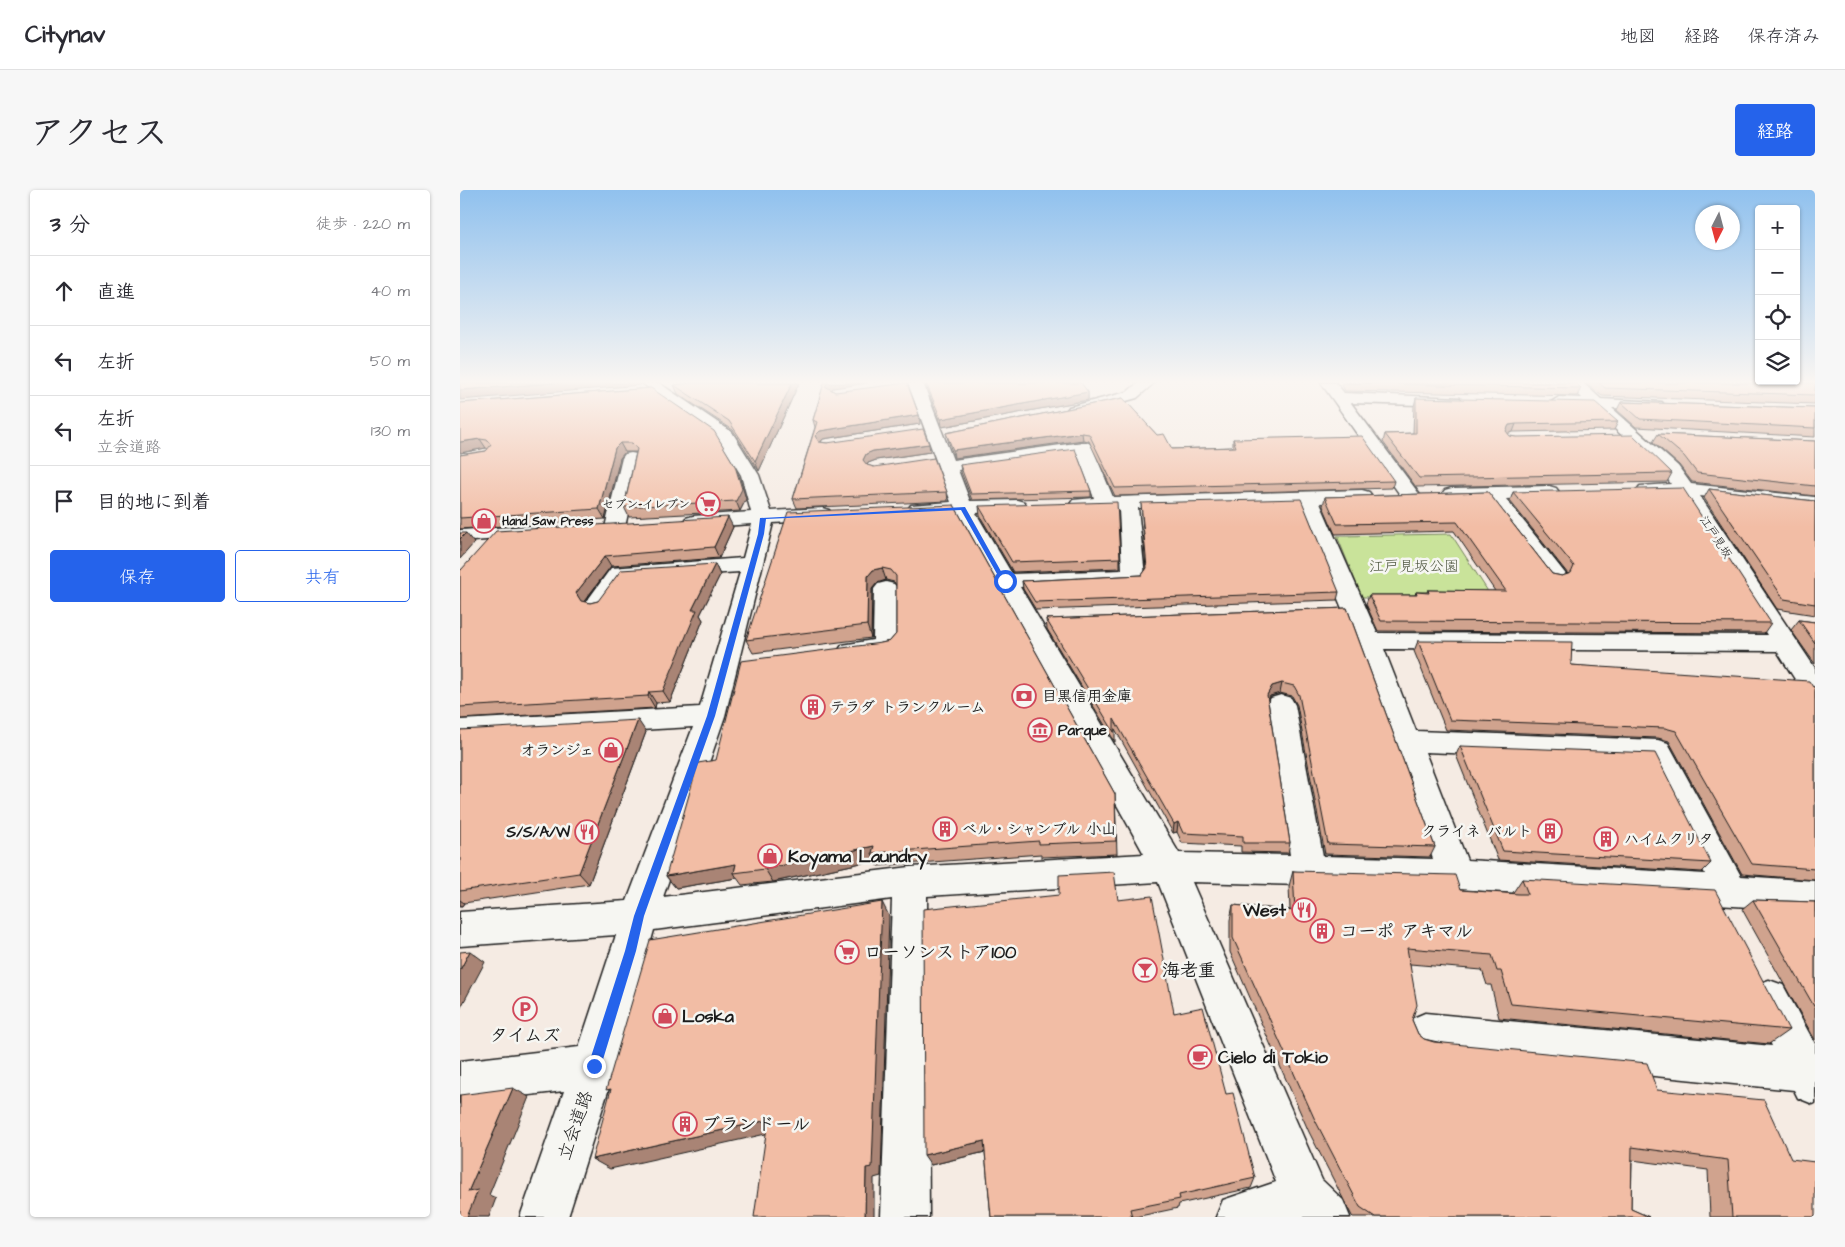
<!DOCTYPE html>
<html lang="ja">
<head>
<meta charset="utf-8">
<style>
  body { margin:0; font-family:"Architects Daughter","Klee One",sans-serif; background:#f7f7f7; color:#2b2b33 }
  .controls { position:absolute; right:15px; top:15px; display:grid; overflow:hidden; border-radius:5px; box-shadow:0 1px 4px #0004 }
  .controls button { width:45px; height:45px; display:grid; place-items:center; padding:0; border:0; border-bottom:1px solid #e1e1e2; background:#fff; color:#2b2b33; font:25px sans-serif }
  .compass { position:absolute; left:1235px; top:15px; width:45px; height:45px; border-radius:50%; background:#fff; box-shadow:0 1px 4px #0004; rotate:186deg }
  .stop { position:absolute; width:15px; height:15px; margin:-11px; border:4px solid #2563eb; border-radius:50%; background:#fff }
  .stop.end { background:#2563eb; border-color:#fff; box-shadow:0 1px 5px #0008 }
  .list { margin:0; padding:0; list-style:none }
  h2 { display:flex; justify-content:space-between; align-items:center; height:65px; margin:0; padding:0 20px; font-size:21px }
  h2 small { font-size:16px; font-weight:400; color:#7c7c81 }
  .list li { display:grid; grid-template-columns:32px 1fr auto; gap:15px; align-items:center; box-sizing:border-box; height:70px; padding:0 20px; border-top:1px solid #e1e1e2 }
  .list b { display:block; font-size:19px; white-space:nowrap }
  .list p { margin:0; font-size:16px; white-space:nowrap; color:#7c7c81 }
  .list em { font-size:16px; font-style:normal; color:#7c7c81 }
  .actions { display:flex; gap:10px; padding:15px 20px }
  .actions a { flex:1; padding:11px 0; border:1px solid #2563eb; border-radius:5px; text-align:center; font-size:18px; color:#2563eb }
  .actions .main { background:#2563eb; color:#fff }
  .icon { flex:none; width:28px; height:28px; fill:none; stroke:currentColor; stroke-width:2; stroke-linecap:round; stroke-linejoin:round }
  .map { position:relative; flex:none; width:1355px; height:1027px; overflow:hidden; border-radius:5px }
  header { display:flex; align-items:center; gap:30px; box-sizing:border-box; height:70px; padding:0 25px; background:#fff; border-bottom:1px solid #e1e1e2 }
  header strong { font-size:24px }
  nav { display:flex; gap:28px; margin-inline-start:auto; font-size:18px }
  .intro { display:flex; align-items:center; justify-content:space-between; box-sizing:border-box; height:120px; padding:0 30px }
  h1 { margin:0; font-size:35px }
  .button { padding:12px 22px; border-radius:5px; background:#2563eb; color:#fff; font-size:18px; font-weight:700 }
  main { display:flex; gap:30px; padding:0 30px }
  aside { flex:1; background:#fff; border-radius:5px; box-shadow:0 1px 4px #0004 }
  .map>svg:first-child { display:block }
  .green { fill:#c9e39a; stroke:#72805b }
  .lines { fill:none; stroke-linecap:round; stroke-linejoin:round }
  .minor-casing { stroke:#1c1c1c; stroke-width:3 }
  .minor { fill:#f6f6f2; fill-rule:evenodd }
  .wall { fill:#d0a38e; stroke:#1c1c1c }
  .shaded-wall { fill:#a98474; stroke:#1c1c1c }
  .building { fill:#f2bda5; stroke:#1c1c1c }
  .route { fill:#2563eb }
  .labels { text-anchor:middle; stroke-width:5; stroke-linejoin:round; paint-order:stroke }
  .far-poi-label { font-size:12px; font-weight:bold; fill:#1c1c1c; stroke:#f6f6f2; text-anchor:end }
  .far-street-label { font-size:12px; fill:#1c1c1c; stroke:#f6f6f2 }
  .park-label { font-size:15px; fill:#505842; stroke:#f6f6f2 }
  .poi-label { font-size:15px; font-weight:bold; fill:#1c1c1c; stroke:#f6f6f2; text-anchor:start }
  .near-poi-label { font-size:18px; font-weight:bold; fill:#1c1c1c; stroke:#f6f6f2; text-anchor:start }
  .near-street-label { font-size:18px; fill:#1c1c1c; stroke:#f6f6f2 }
</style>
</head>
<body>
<header>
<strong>Citynav</strong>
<nav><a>地図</a><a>経路</a><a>保存済み</a></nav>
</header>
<div class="intro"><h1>アクセス</h1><a class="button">経路</a></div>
<main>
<aside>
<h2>3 分<small>徒歩 · 220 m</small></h2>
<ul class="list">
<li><svg class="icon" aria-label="ahead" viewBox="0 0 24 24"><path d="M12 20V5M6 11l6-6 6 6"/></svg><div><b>直進</b></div><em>40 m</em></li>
<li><svg class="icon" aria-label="left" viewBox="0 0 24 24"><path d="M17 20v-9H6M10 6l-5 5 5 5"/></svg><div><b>左折</b></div><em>50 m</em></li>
<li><svg class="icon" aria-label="left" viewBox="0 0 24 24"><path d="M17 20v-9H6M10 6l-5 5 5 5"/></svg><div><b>左折</b><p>立会道路</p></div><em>130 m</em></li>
<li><svg class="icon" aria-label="arrive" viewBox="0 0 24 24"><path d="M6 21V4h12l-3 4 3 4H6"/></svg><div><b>目的地に到着</b></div></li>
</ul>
<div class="actions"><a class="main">保存</a><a>共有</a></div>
</aside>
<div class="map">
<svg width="1355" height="1027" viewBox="0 0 1355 1027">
  <rect width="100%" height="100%" fill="#f5ebe3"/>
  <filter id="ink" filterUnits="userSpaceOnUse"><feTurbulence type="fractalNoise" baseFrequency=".02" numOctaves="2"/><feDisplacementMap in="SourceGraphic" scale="10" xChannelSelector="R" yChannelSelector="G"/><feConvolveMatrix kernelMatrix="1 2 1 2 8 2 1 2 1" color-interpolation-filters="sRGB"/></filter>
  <g filter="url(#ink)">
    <!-- green -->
    <path class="green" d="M991 344 1031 406 902 407 877 346Z"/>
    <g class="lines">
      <!-- minor casing -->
      <g class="minor-casing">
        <path id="minor" d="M182 193H199L272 242 299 285 311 321 362 318 369 320 372 324 369 328 362 330 313 333 265 526 203 707 450 677 684 664 496 324 451 323 448 319 451 315 491 312 448 193H463L493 270 623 252 629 253 632 257 653 307 902 300 909 302 912 306 909 310 860 313 917 443 1307 445 1219 305 1180 304 1177 300 1180 296 1211 294 1204 284 1132 218 1099 217 1091 212 1099 207 1122 208 1107 193H1123L1141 209 1202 212 1204 215 1202 218 1196 220 1152 218 1218 276 1231 294 1355 307V319L1240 306 1355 478V508L1345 505 1317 461 924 459 956 541 1198 550 1208 553 1281 686 1355 691V721L996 699 732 692 862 990 883 1010 890 1027H756L763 1010 816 992 698 692 467 706 469 1027H421L432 709 194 740 156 876 108 1027H60L104 901 0 913V871L119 857 156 745 0 756V722L167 711 233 537 0 550V530L240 517 280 382 166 389 144 420 136 422 128 420 124 415 151 378 283 368 292 334 233 338 226 336 223 332 226 328 233 326 291 322 281 285 259 249ZM617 263 634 308 613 310 610 314 613 318 659 319 662 380 552 384 516 323 564 320 567 316 564 312 557 310 510 311 498 280ZM840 314 895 451 973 669 863 666 835 515 831 508 821 505 811 508 807 515 830 665 719 663 560 397 682 391 685 386 678 318ZM965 562 1189 571 1245 684 1007 670Z
          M678 193H694L677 208 615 225 607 220 609 217 667 202Z
          M861 193H876L884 203 1000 208 1002 211 1000 214 994 216 891 213 960 305 957 309H943Z
          M171 263 177 264 180 268 165 337 162 341 155 343 148 341 145 337 162 268 165 264Z
          M1089 296 1096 298 1099 302 1096 306 1046 309 1108 387 1105 392 1097 394 1089 392 1026 309 985 308 982 304 985 300 992 298Z
          M70 336 77 338 80 342 77 346 0 352V340Z
          M426 392 434 394 438 399V456L434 462C418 466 398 471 382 467L378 461 382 455 413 450 414 399 418 394Z
          M1309 790 1323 795 1355 854V913L1353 914 1338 908 1334 900 965 863 951 857 945 843 951 829 965 823 1312 856 1290 809 1295 795Z"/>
      </g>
      <!-- minor -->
      <use href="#minor" class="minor"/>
    </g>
    <!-- wall -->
    <path class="wall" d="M339 193 299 281 273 240 218 204 214 195Z
      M364 193 373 198 372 200 375 202 460 234 363 249 361 252 367 253 470 262 416 270 408 273 407 275 487 302 488 311 337 318 333 309 355 237 353 230Z
      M465 193H621L628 202V210L482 237Z
      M881 193H1116L1121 198 1117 206 885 201Z
      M1125 193H1355V214L1142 206Z
      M191 198 279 286 286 309 280 321 169 327 164 317 176 262H165L160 268 145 329 0 339V265L26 261 28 259 26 258 0 263V213Z
      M663 208 697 245 712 259 773 257V249L934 291 932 298 655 306 629 251 623 250 494 268 488 250 486 243Z
      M956 208 1158 232 1154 240 1053 242 1047 243 1050 246 1212 283 1207 292 956 297 923 252 925 244 953 243 954 216Z
      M1161 212 1355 218V247L1176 237 1157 220Z
      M1198 244 1355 251V306L1232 292 1219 275 1193 252Z
      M500 275 631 301V307L512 310 501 282Z
      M1249 299 1355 311V425L1317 419 1244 308Z
      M1028 302 1092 384 1102 386 1108 384 1050 311 1053 302 1311 433 1304 443 918 441 906 414 909 405H955L956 402H967L968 400 1035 401 994 341 875 344 863 316 865 307Z
      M681 313 879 402 877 410 576 420 563 399 562 391 682 385 686 379Z
      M494 315 655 604 657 664 581 667V664L418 676 415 670 313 692 282 695 277 688 216 698 206 686 256 570 421 453 430 451 436 444V395L434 392 426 390 417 393 412 399 411 448 293 463 286 450Z
      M519 316 660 368V378L553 382 520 326Z
      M273 337 259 368 151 376 124 412 130 413 138 411 255 374 260 385 240 425 243 430 210 512 196 513 195 518 0 529V380Z
      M887 418 975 657 970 667 865 664 837 515 832 506 820 503 810 506 808 511 830 653 828 663 781 662V656L722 653 717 642 713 643 655 539V552L587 439 586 429Z
      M1339 430 1355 432V474L1331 440Z
      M958 451 1111 475 1355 497V690L1282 684 1209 551 1198 548 986 540 954 461Z
      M0 540 186 542 129 694 4 713 2 716H0Z
      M1000 556 1251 673 1242 682 1038 670 996 565Z
      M833 681 1000 700 1052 704 1062 689 1329 840 1309 854 1039 828 1031 795H1027L1022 780 950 774 952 830 958 844 964 849 1197 900 1355 1027H1250L1248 980 1172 970 1171 1019 1189 1027H893L892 1026 849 942 770 762V730L773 715 830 720 829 696Z
      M658 710 714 823 766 904 795 988 791 998 719 1014 718 1018 675 1027H531L525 962 471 975Z
      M1293 710 1355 712V850L1282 719Z"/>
    <!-- shaded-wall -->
    <path class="shaded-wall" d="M94 193H182L181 195 0 210V200Z
      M332 193H339L299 281 295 271Z
      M368 193H408L373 198 367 204 365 196Z
      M628 202V210L482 237 481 229Z
      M459 225 460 234 363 249 358 255 355 246 360 241Z
      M1056 234 1053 242 1046 244V241L1049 235Z
      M622 243 623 250 494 268 493 260Z
      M20 249 26 258 0 263V252Z
      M160 253 165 262 160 268 145 329 139 319 155 258Z
      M469 254 470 262 416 270 408 273 406 279 403 270 406 264 413 261Z
      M275 276 279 286 286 309 280 321 276 311Z
      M268 327 273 337 259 368 254 357Z
      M6 343 14 353 0 369V349Z
      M145 366 151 376 122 414 116 403Z
      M255 374 260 385 240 425 243 430 210 512 203 501 232 420Z
      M422 378 426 390 417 393 412 399 411 448 407 435 408 386 413 380Z
      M822 493 820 503 810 506 805 515 807 505 812 496Z
      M189 502 196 513 195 518 188 506Z
      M178 530 186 542 129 694 119 683Z
      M718 632 717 642 713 643 714 634Z
      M414 656 412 663 415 670 313 692 305 679Z
      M276 674 274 683 277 688 216 698 206 686Z
      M0 710 4 713 2 716 0 715Z
      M422 712 429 726 421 986 414 988V1027H405L406 978Z
      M10 761 25 772 0 819V780Z
      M53 898 69 907 29 1005 36 1008 29 1027H7L8 1002Z
      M308 930 319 941 150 979 132 969Z
      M524 951 529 961 471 975 464 965Z"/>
    <!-- building -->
    <path class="building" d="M0 193H94L0 200Z
      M232 193H332L295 271 269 231 214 195Z
      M364 193H368L365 196 375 202 447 193 459 225 360 241 355 246 359 252 367 253 463 239 469 254 413 261 406 264 403 270 407 275 414 277 474 268 487 302 333 309 357 232 353 230Z
      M466 193H621L628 202 481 229Z
      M886 193H1116L1121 198Z
      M1139 193H1355V205L1145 198Z
      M191 198 254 241 275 276 282 299 276 311 164 317 177 259 172 253H160L155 258 139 319 0 328V265L26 261 31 255 27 250 20 249 0 252V213Z
      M663 208 697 245 704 244 712 259 776 257 773 249 902 246 934 291 655 298 629 244 622 243 493 260 486 243Z
      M956 208 1135 212 1158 232 1056 234 1049 235 1046 241 1050 246 1056 247 1173 245 1212 283 959 288 925 244 956 243Z
      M1161 212 1355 218V238L1180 229Z
      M1198 244 1355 251V296L1237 283 1224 266Z
      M615 259 631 301 511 304 500 275Z
      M1223 298 1311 433 921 431 909 405H957L956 402 969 403 968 400 1046 401 997 332 877 334 865 307 1028 302 1092 384 1102 386 1111 383 1114 376 1053 302Z
      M1249 299 1355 311V414L1324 409Z
      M841 309 879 402 575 412 562 391 682 385 687 378 681 313Z
      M657 312 660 368 552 372 519 316Z
      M494 315 655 604 656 651 579 654V651L412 663 414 656 305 679 274 683 276 674 206 686 238 573 256 570 281 471 421 453 430 451 436 444V386L431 380 422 378 413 380 408 386 407 435 286 450 328 322Z
      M268 327 254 357 145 366 116 403 121 411 130 413 138 411 161 380 255 374 232 420H237L203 501 189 502 188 506 0 517V380H1L36 341Z
      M0 343H6L0 349Z
      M887 418 975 657 868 654 839 505 834 496 822 493 812 496 807 505 830 653H783V646L723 643 718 632 714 634 654 529V542L586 429Z
      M1339 430 1355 432V453Z
      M958 451 1112 452 1111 475 1349 491 1353 497H1355V679L1292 674 1216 541 1205 538 990 530Z
      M178 530 119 683 0 701V540Z
      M1000 556 1195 563 1251 673 1043 661Z
      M833 681 995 685 1000 700 1059 704H1068L1062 689 1255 700 1329 840 1051 814 1041 781H1037L1032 765 947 758 957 815 952 830 958 844 964 849 974 852 1187 873 1197 900 1304 910 1331 969 1355 972V1027H1272L1268 970 1172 957 1171 1019 1189 1027H915L900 1017 855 930 773 748V715L835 721Z
      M654 682 658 710 692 706 714 823 743 817 766 904 773 903 795 988 719 1005 720 1009 670 1019 672 1027H531L524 951 464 965 463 719 599 705V685Z
      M1293 710 1355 712V818Z
      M422 712 412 977 406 978 405 1027H294L308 930 132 969 151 899 146 900 190 750Z
      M10 761 0 780V762Z
      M53 898 8 1002 18 1000 7 1027H0V905Z"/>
  </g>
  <!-- sky -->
  <linearGradient id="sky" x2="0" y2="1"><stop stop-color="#90c1ee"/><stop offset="0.57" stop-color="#faf6f2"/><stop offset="1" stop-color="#faf6f2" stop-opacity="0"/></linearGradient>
  <rect width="1355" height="337" fill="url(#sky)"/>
  <!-- route -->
  <path class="route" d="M505 317 547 392 541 391 501 320 306 329 304 344 255 526 184 726 176 761 141 876 139 880 134 882 130 880 128 876 165 761 174 726 247 526 298 344 300 328Z"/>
  <!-- icons -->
  <defs>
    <g id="supermarket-ring" transform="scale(1.25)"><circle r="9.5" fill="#f6f6f2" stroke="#d1495b" stroke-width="1.5"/><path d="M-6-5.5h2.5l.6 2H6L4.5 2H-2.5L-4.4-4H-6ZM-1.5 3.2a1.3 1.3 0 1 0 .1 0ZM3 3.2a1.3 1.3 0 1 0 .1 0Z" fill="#d1495b"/></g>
    <g id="shop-ring" transform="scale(1.25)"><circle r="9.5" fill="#f6f6f2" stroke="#d1495b" stroke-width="1.5"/><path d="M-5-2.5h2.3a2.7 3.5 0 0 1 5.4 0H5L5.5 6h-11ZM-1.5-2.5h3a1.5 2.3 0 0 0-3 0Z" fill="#d1495b"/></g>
    <g id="bank-ring" transform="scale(1.25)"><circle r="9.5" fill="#f6f6f2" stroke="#d1495b" stroke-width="1.5"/><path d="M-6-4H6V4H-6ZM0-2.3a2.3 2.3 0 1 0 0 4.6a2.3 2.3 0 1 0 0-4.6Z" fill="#d1495b"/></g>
    <g id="building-ring" transform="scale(1.25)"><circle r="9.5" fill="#f6f6f2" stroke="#d1495b" stroke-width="1.5"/><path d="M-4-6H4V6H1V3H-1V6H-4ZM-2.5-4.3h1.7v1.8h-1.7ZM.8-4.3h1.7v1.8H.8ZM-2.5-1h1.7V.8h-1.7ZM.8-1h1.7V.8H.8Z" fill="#d1495b"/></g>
    <g id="museum-ring" transform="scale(1.25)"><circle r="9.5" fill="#f6f6f2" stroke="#d1495b" stroke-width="1.5"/><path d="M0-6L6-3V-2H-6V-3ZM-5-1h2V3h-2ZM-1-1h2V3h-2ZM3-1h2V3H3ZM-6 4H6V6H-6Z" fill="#d1495b"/></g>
    <g id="restaurant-ring" transform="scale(1.25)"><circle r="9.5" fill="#f6f6f2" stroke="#d1495b" stroke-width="1.5"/><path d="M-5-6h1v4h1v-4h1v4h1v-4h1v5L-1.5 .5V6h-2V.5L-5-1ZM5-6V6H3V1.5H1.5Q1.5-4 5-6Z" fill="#d1495b"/></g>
    <g id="bar-ring" transform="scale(1.25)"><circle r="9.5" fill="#f6f6f2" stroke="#d1495b" stroke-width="1.5"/><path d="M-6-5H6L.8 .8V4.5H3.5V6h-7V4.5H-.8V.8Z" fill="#d1495b"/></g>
    <g id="parking-ring" transform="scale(1.25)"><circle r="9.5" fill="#f6f6f2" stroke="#d1495b" stroke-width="1.5"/><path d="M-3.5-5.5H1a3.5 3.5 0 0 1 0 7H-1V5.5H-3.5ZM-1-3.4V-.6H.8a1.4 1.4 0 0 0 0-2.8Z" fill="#d1495b"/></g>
    <g id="cafe-ring" transform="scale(1.25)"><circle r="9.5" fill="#f6f6f2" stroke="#d1495b" stroke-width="1.5"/><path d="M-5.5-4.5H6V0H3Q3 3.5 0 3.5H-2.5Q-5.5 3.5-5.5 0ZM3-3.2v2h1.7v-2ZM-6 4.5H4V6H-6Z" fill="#d1495b"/></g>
  </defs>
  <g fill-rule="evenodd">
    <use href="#supermarket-ring" x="248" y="314"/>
    <use href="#shop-ring" x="24" y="331"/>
    <use href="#bank-ring" x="564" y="506"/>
    <use href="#building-ring" x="353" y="517"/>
    <use href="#museum-ring" x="580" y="540"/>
    <use href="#shop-ring" x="151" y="560"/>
    <use href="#building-ring" x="485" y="639"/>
    <use href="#building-ring" x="1090" y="641"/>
    <use href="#restaurant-ring" x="127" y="642"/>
    <use href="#building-ring" x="1146" y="649"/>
    <use href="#shop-ring" x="310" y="666"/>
    <use href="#restaurant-ring" x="844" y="720"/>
    <use href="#building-ring" x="862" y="741"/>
    <use href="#supermarket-ring" x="387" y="762"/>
    <use href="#bar-ring" x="685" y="780"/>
    <use href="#parking-ring" x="65" y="819"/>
    <use href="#shop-ring" x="205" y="826"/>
    <use href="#cafe-ring" x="740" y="867"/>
    <use href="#building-ring" x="225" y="934"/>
  </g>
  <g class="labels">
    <!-- far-poi labels -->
    <g class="far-poi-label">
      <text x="230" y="318">セブン-イレブン</text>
      <text x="42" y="335" text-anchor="start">Hand Saw Press</text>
    </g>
    <!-- far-street labels -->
    <g class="far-street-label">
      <text transform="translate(1256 347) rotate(57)" y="4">江戸見坂</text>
    </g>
    <!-- park labels -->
    <g class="park-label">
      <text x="954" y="381">江戸見坂公園</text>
    </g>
    <!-- poi labels -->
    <g class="poi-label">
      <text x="582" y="511">目黒信用金庫</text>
      <text x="370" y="522">テラダ トランクルーム</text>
      <text x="598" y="545">Parque</text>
      <text x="134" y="565" text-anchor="end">オランジェ</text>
      <text x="502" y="644">ベル・シャンブル 小山</text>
      <text x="1072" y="646" text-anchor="end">クライネ バルト</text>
      <text x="110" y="647" text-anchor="end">S/S/A/W</text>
      <text x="1164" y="654">ハイムクリタ</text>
    </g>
    <!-- near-poi labels -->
    <g class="near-poi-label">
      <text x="328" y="672">Koyama Laundry</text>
      <text x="826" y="726" text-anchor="end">West</text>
      <text x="880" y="747">コーポ アキマル</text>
      <text x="404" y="768">ローソンストア100</text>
      <text x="702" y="786">海老重</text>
      <text x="222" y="832">Loska</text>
      <text x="65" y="851" text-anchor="middle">タイムズ</text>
      <text x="758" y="873">Cielo di Tokio</text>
      <text x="242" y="940">ブランドール</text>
    </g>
    <!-- near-street labels -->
    <g class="near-street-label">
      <text transform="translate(115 935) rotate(-71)" y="6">立会道路</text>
    </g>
  </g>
</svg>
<div class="controls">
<button>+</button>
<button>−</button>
<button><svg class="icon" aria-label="locate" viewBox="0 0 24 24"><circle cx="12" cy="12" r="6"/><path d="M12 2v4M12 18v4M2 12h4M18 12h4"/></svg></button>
<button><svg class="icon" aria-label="layers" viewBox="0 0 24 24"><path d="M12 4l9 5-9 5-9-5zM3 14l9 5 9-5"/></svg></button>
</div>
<svg class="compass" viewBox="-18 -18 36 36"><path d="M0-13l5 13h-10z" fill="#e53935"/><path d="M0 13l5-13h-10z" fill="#7c7c81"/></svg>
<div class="stop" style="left:545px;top:391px"></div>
<div class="stop end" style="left:134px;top:876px"></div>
</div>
</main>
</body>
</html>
